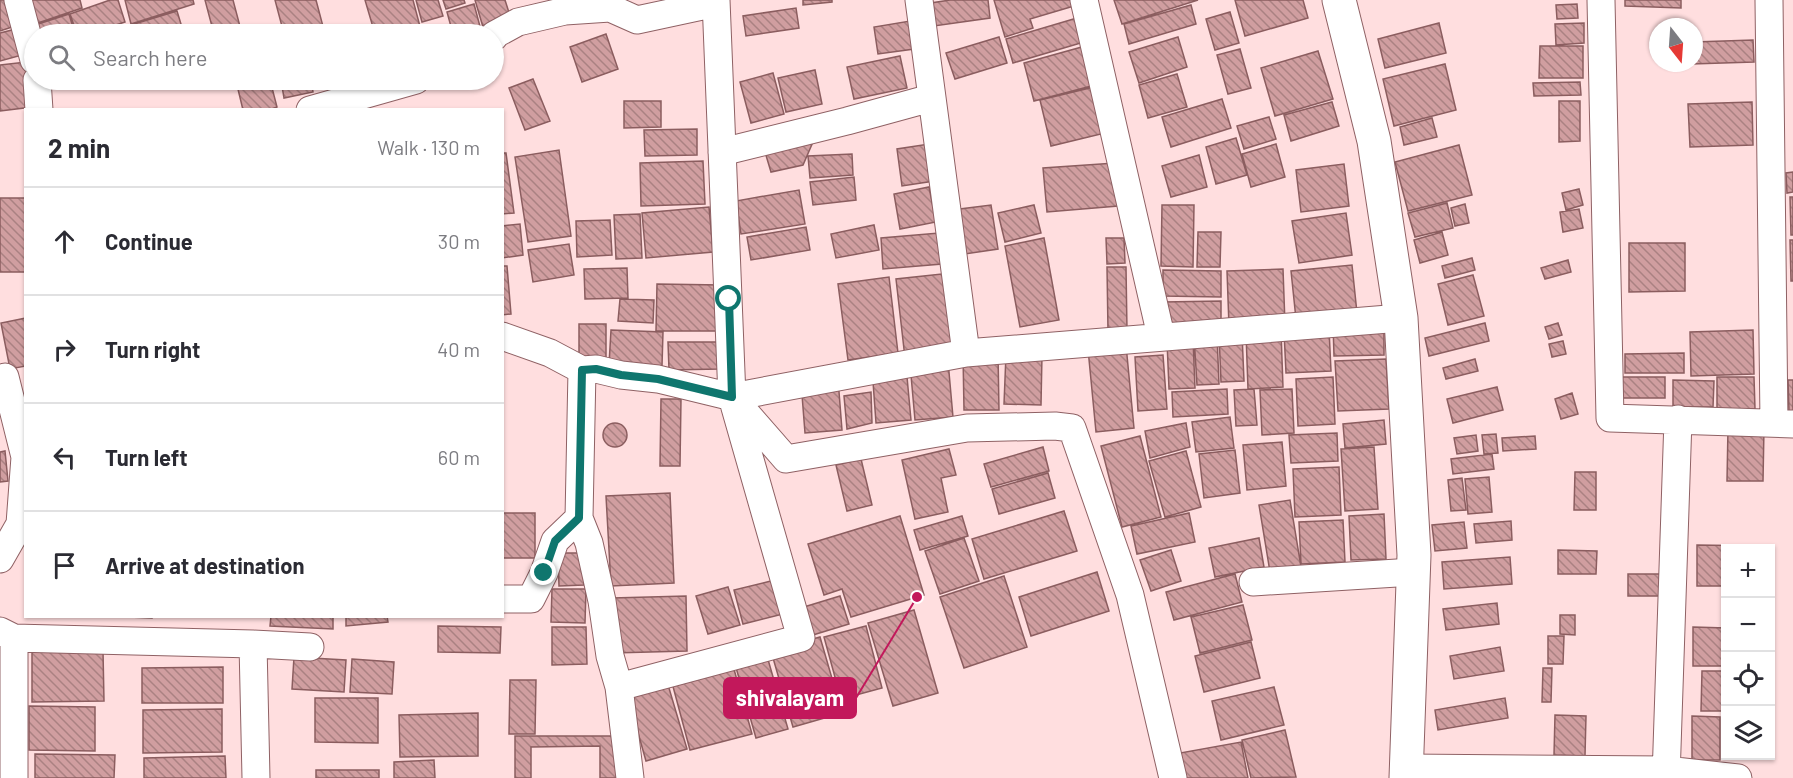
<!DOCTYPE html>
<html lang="en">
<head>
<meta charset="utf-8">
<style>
  body { margin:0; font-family:Barlow,sans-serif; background:#f7f7f7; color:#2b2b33 }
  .controls { position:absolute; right:18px; bottom:18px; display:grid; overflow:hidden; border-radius:0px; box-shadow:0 2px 4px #0004 }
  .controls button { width:54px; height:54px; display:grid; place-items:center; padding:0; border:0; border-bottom:2px solid #e1e1e2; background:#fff; color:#2b2b33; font:30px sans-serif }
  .compass { position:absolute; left:1649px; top:18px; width:54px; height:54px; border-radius:50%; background:#fff; box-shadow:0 2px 4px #0004; rotate:163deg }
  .stop { position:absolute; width:18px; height:18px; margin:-14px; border:4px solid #0f766e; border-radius:50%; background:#fff }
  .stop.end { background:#0f766e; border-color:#fff; box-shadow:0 2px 6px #0008 }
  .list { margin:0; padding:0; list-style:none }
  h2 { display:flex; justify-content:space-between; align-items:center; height:78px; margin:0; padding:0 24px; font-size:26px }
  h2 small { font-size:20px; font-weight:400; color:#7c7c81 }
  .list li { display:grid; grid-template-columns:39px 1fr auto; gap:18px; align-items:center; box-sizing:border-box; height:108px; padding:0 24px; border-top:2px solid #e1e1e2 }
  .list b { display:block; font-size:22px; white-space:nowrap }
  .list em { font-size:20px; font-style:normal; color:#7c7c81 }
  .icon { flex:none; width:33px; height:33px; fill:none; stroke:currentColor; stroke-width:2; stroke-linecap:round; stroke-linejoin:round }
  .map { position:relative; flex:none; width:1793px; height:778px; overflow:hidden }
  .search { position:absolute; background:#fff; box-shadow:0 2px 4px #0004; left:24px; top:24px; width:480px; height:66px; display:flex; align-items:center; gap:15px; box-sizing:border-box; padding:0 21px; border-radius:33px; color:#7c7c81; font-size:22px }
  .panel { position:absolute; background:#fff; box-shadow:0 2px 4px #0004; left:24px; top:108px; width:480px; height:510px; border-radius:0px }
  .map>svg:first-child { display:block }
  .building { fill:url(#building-back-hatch); stroke:#8b5d5f; stroke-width:1.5 }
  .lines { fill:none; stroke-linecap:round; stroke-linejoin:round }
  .street-casing { stroke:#8f6164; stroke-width:29 }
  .secondary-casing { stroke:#8f6164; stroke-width:35 }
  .street { stroke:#fff; stroke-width:27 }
  .secondary { stroke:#fff; stroke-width:33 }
  .route { stroke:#0f766e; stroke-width:8 }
  .leader { fill:none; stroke:#c2185b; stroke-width:2 }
  .callout-dot { fill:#c2185b; stroke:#fff; stroke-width:2 }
  .callout { fill:#c2185b; stroke:#c2185b; stroke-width:2 }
  .callout-label { font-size:22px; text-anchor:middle; font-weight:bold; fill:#fff }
</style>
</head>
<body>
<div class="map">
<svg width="1793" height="778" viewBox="0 0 1793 778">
  <defs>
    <pattern id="building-back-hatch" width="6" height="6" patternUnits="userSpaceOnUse" patternTransform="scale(1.5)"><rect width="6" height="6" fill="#d09ea0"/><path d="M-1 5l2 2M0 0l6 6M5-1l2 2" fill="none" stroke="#aa8182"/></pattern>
  </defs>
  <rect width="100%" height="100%" fill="#ffdedf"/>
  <!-- building -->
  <path class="building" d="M0 0H4L12 27 0 31Z
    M27 0H80L82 8 35 24Z
    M110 0H118L125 22 88 34H77L70 14Z
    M125 0H193L194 4 131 24Z
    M205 0H233L242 34H214Z
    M275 0H316L325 34H284Z
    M365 0H413L422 34H375Z
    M416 0H438L443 16 422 22Z
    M443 0H464L465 3 446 9Z
    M475 0H505L511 19 483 27Z
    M803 0H832V2L803 5Z
    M950 0H988L990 18 934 26 931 3Z
    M994 0H1072L1074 6 1030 19 1033 28 1005 37Z
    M1114 0H1198L1122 24Z
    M1235 0H1303L1308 18 1245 36Z
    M1625 0H1681V8L1625 6Z
    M474 4 482 34H453L447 12Z
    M1577 4 1578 18 1557 19 1556 5Z
    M1191 5 1196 24 1129 44 1124 24Z
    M796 8 799 28 746 36 743 16Z
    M177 11 184 34H134L131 25Z
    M1230 12 1239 43 1215 50 1206 19Z
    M69 14 75 34H34L29 27Z
    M1077 18 1084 42 1013 63 1006 39Z
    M910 21 914 49 878 54 874 27Z
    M1439 23 1446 53 1385 68 1378 39Z
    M1584 23V43L1556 45 1555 24Z
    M128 26 131 34H103Z
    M16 29 22 55 0 61V33Z
    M606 34 618 69 582 82 570 47Z
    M999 37 1007 63 955 79 946 53Z
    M1178 37 1187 67 1139 83 1129 52Z
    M1753 40 1754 62 1691 64 1694 63V42Z
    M1089 45 1099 84 1034 101 1024 63Z
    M1540 46H1583V78H1539Z
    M1240 49 1251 88 1228 94 1217 55Z
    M1318 51 1333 99 1275 116 1261 68Z
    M900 56 907 88 854 99 847 67Z
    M26 62 32 107 0 111V65Z
    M1445 64 1456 110 1394 126 1383 79Z
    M815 70 822 104 786 112 778 78Z
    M773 73 784 114 751 123 740 82Z
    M1177 74 1187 107 1148 118 1139 85Z
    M533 79 550 121 525 130 509 88Z
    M42 80H90L44 90Z
    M107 80H139L110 89Z
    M148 80H171L150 86Z
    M260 80H270L277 107 269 110H243L237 85Z
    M281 80H311L313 92 284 98Z
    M335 80H361L363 87 338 94Z
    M1580 82 1581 95 1534 96 1533 83Z
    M1094 87 1105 133 1051 146 1040 100Z
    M1222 99 1231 128 1171 147 1162 117Z
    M624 101H661V127L624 128Z
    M1559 101H1580V141L1559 142Z
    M1332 102 1339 126 1291 141 1284 115Z
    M1752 102 1753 145 1690 147 1688 104Z
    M1269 117 1276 139 1244 149 1237 126Z
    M1432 118 1437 137 1404 145 1400 127Z
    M697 129V155L645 156 644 130Z
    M816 135 803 165 771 172 765 152Z
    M1236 138 1247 175 1216 184 1206 147Z
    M929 144 934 181 902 186 897 149Z
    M1276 144 1285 177 1251 187 1242 154Z
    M1459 145 1472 195 1408 211 1395 162Z
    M559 150 571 236 528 242 515 157Z
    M502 153H506L514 213 502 214Z
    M852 154 853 175 810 178 808 156Z
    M1199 155 1207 187 1171 197 1162 166Z
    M703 161 705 204 641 206 640 163Z
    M1115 163 1118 206 1047 212 1043 168Z
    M1344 164 1349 206 1301 212 1296 170Z
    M1793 172V192L1787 193 1786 173Z
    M854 177 856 200 813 205 810 182Z
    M929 187 936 222 900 229 894 194Z
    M1579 189 1583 205 1566 210 1562 193Z
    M799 190 805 224 741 234 736 201Z
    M1790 197H1793V235H1791Z
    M0 198H26V272H0Z
    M1447 203 1453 228 1415 237 1408 213Z
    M1465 204 1469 223 1455 226 1451 208Z
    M991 205 998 249 958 255 952 210Z
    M1034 205 1041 233 1005 242 998 213Z
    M1162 205H1194L1193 267 1161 266Z
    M709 207 713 252 646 258 642 213Z
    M1579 209 1583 228 1563 232 1560 212Z
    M1346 213 1352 255 1299 263 1292 221Z
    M640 214 642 258 616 259 614 215Z
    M610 220 612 255 577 257 576 221Z
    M520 224 523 255 502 258V226Z
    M874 225 879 250 836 258 831 234Z
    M806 227 810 250 751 260 747 237Z
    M1198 232H1221L1220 267H1197Z
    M1442 232 1448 255 1420 263 1414 240Z
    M939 233 942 264 883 269 881 238Z
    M1044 238 1059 320 1020 327 1005 246Z
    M1106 238H1124L1125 263 1107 264Z
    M1790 240H1793V281H1791Z
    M1629 243H1685V291L1629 292Z
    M569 244 574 275 533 282 528 250Z
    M1472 258 1475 270 1445 278 1442 266Z
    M1568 260 1571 272 1545 279 1541 268Z
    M1352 265 1357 313 1296 319 1291 271Z
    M502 266H507L511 314 502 315Z
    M1107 267H1126L1127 330 1108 331Z
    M627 268 628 298 585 299 584 269Z
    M1283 269 1285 324 1229 326 1227 271Z
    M1163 270 1221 271V297L1163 296Z
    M951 273 959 351 905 358 896 279Z
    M1473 275 1484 316 1448 325 1438 284Z
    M889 277 898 353 848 360 838 284Z
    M657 284 721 285V331H656Z
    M620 299 654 300 653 323 618 321Z
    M1221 301V328L1164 329 1163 302Z
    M26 318V366L10 369 1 323Z
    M1485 323 1489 341 1429 356 1425 338Z
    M1558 323 1562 335 1549 339 1545 327Z
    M579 324H606V362H579Z
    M1333 324H1384V355L1334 356Z
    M1329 329 1331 371 1286 373 1284 331Z
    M611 330 663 332 662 366 609 365Z
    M1753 330 1754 374 1691 376 1690 332Z
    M1281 331 1283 387 1248 389 1246 333Z
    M1242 333 1244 381 1221 382 1219 334Z
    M1217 335 1219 384 1197 385 1194 336Z
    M1193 339 1195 388 1169 389 1167 341Z
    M1563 341 1566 354 1552 357 1549 344Z
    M668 342H719V369L669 370Z
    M1126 345 1134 428 1096 432 1088 349Z
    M1684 353V373H1625V354Z
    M963 354H998L999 410H964Z
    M1006 354 1042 355 1041 405 1004 404Z
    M1163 355 1167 409 1138 411 1135 357Z
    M1386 359 1389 409 1338 411 1335 361Z
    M1475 359 1478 371 1446 379 1443 368Z
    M948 361 953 417 915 420 910 364Z
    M906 366 911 420 876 423 872 368Z
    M1333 377 1335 424 1298 426 1296 379Z
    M1616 377H1665V398H1616Z
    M1717 377H1754L1755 409H1717Z
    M838 379 842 430 805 433 801 382Z
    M1673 380 1714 381 1713 407H1673Z
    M1788 380H1793V411L1789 412Z
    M1497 387 1503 410 1453 423 1447 399Z
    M1227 389 1228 414 1173 417 1172 392Z
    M1254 389 1257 425 1236 426 1234 390Z
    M1292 389 1294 433 1262 435 1260 390Z
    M871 392 872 423 847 429 844 396Z
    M1572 393 1578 414 1561 419 1555 399Z
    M661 399H681L680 466H660Z
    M1230 417 1234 448 1196 452 1192 422Z
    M1384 420 1386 444 1345 448 1343 424Z
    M603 435a12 12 0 1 1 24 0a12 12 0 1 1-24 0Z
    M1186 423 1190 447 1150 458 1145 431Z
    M1728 428H1764L1763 481H1727Z
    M1337 433 1338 461 1291 463 1289 435Z
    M1496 434 1498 453 1484 454 1482 435Z
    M1476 435 1478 451 1457 454 1454 438Z
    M1140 436 1161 517 1122 527 1101 446Z
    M1535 436 1536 449 1503 451 1502 438Z
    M1282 442 1286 486 1247 490 1243 445Z
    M1043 447 1049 471 991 487 984 464Z
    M1374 447 1378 509 1345 511 1341 449Z
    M949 449 956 475 941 478 948 512 915 519 902 460Z
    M1235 450 1240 493 1204 498 1199 454Z
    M5 451 8 481 0 482V452Z
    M1186 451 1201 507 1165 517 1149 461Z
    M1492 454 1494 469 1453 474 1451 459Z
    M861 459 872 505 847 511 836 465Z
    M1339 467 1341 515 1295 517 1293 469Z
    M1575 472H1596V510H1574Z
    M1048 473 1055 498 999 514 992 489Z
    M1489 477 1492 512 1468 514 1465 479Z
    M1462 478 1466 510 1451 511 1448 480Z
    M670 493 674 583 611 586 606 496Z
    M1290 500 1301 567 1270 572 1259 505Z
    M1064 511 1077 551 984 579 972 539Z
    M502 513H535V558H502Z
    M1189 513 1195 542 1137 554 1131 526Z
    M1384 514 1386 559 1351 560 1349 516Z
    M900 516 924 595 851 617 842 589 824 595 808 544Z
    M962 516 968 536 920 550 914 530Z
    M1343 520 1345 562 1301 564 1299 522Z
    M1511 521 1512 540 1476 543 1474 524Z
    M1464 522 1467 548 1435 551 1432 525Z
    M964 538 979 581 940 594 925 551Z
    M1259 538 1264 567 1215 577 1209 548Z
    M1697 545 1760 546V548H1726V586H1697Z
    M1171 550 1181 581 1151 591 1140 560Z
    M1558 550 1597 551 1596 574H1558Z
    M558 553H582L584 585 559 586Z
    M1510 557 1512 584 1444 589 1442 562Z
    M1097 572 1109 611 1031 636 1019 597Z
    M1235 574 1242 602 1174 620 1166 592Z
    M1628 574H1664L1663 596H1628Z
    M1004 576 1027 647 964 668 940 597Z
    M775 580 783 614 743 624 734 590Z
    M728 587 740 625 708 634 696 596Z
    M552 589H586L585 623 551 622Z
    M686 596 687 651 613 653 612 598Z
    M840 596 849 624 803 638 794 610Z
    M1497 603 1499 624 1446 630 1443 609Z
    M1243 605 1252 640 1200 653 1191 617Z
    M914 610 938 693 893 706 868 623Z
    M1560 615H1575V635L1560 634Z
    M103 616H152V618Z
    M271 616H333V629L270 626Z
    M346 616H387L388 622 346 626Z
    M438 626 501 627 500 653 438 652Z
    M866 626 882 688 841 699 824 637Z
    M552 627H586L587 664 552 665Z
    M1693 627 1726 628V666H1693Z
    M1548 636H1564L1563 664H1548Z
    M820 637 842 713 793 727 771 651Z
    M1251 642 1260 678 1204 692 1195 656Z
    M1500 647 1504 671 1454 679 1450 656Z
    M32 651H103L104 701 32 702Z
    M767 656 788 729 756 738 735 664Z
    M294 657 346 660 344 692 292 689Z
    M352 659 394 662 392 694 350 692Z
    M732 662 752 734 690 750 671 679Z
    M223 667V703H142V668Z
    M1543 668H1552L1551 702H1542Z
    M1702 671H1726V711H1701Z
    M666 678 687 749 646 761 626 690Z
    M510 680H536L535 734H509Z
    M1274 687 1284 725 1221 740 1212 701Z
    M315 698H378V743L315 742Z
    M1505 698 1508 718 1438 730 1435 710Z
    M29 706 95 707V751L29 750Z
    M222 709V752L143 753V710Z
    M478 713V756L400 757 399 715Z
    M1555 715 1586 716 1585 756 1554 755Z
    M1692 716 1720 717V760H1692Z
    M1723 716H1726V754H1722Z
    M1285 730 1296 777 1251 778 1242 740Z
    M515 736H618V778H600V746L531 747V778H515Z
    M1241 742 1248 778H1185L1180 753Z
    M35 754 115 755 114 778H35Z
    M225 756 226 778H144V758Z
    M434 760 435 778H394V762Z
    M316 770H379V778H316Z"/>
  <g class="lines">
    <!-- street casing -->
    <g class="street-casing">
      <path id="street" d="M18 0 34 60
        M919 0 966 353
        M1084 0 1161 336
        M1601 0 1610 418 1793 424
        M1769 0 1774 423
        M494 37V35L518 22 565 11 610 8 637 20 716 3
        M37 80 39 110
        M310 110 416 80
        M722 152 847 121 931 98
        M502 336 550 353 582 370 596 369 621 375 658 379 732 397 966 353 1401 318
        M582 370 579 518 589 543 602 601 610 656 619 687
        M737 403 786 459 967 428 1055 426 1072 428 1130 595 1173 778
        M0 559 20 524 25 457 5 377
        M1253 582 1413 572
        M502 599H531L544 573 555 541 579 518
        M0 631 14 638 253 644 310 647
        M14 638V778
        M253 644 256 778
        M1406 768 1666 770 1738 778
        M630 778 619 687 801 638 732 397 716 0
        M1666 778 1678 419"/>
    </g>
    <!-- secondary casing -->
    <g class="secondary-casing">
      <path id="secondary" d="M1339 0 1374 141 1401 318 1414 555 1406 778"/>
    </g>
    <!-- street -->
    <use href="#street" class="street"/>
    <!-- secondary -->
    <use href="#secondary" class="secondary"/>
  </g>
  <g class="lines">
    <!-- route -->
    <path class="route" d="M544 573 555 541 579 518 582 370 596 369 621 375 658 379 732 397 729 299"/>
  </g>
  <!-- callouts -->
  <path class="leader" d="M917 597L856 698"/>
  <circle class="callout-dot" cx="917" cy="597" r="6"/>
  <rect class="callout" x="724" y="678" width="132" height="40" rx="6"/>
  <g class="callout-label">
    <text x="790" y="706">shivalayam</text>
  </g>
</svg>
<div class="controls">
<button>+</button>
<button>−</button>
<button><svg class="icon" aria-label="locate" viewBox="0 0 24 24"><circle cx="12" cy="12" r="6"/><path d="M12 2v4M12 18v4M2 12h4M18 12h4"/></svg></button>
<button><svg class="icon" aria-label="layers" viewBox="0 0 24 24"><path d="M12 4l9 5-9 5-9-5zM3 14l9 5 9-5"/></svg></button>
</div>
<svg class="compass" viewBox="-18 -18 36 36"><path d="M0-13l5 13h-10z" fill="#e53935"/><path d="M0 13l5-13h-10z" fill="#7c7c81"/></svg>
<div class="stop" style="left:729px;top:299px"></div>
<div class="stop end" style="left:544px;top:573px"></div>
<div class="search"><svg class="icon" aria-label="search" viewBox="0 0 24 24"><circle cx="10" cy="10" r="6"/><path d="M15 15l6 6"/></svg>Search here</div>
<section class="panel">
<h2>2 min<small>Walk · 130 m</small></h2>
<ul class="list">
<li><svg class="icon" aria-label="ahead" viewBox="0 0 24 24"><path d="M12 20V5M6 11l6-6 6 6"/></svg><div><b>Continue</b></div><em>30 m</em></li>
<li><svg class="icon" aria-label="right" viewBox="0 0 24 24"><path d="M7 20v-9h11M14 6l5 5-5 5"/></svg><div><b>Turn right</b></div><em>40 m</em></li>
<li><svg class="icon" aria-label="left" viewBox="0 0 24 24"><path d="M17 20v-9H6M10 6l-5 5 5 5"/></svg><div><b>Turn left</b></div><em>60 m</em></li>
<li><svg class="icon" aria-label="arrive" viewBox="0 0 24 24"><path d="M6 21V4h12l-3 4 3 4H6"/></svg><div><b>Arrive at destination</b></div></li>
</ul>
</section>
</div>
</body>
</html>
